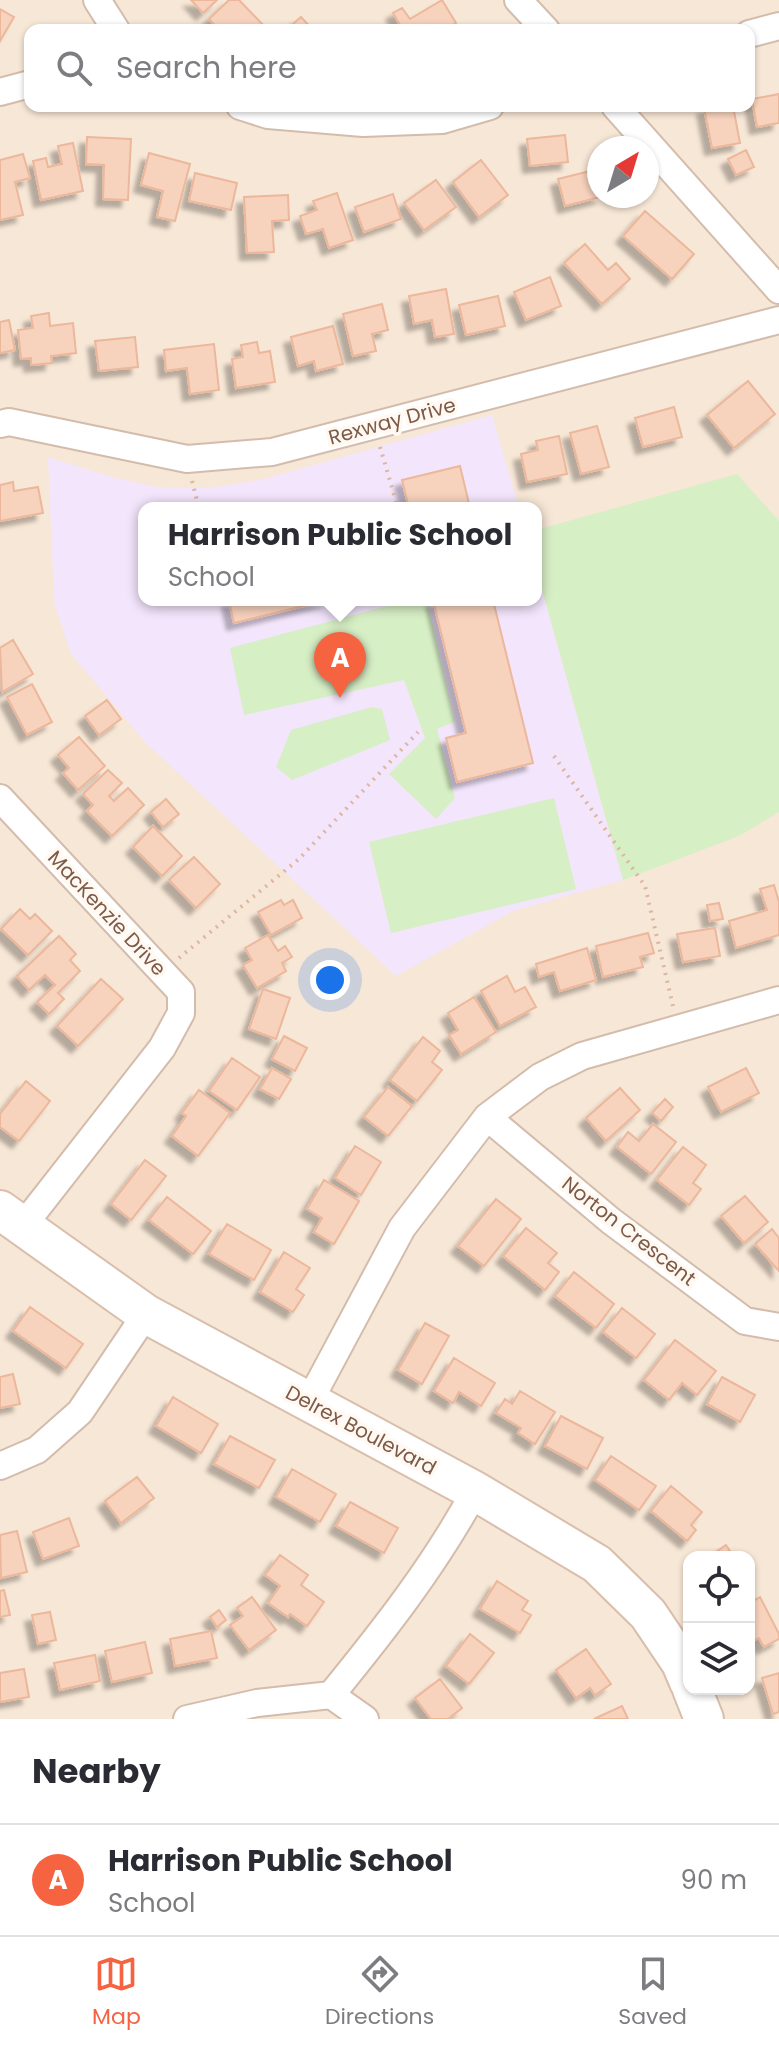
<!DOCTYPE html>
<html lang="en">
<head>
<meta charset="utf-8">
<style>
  body { margin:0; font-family:Poppins,sans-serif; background:#f7f7f7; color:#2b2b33 }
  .controls { position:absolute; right:24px; bottom:24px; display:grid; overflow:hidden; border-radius:16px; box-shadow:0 2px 6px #0004 }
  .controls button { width:72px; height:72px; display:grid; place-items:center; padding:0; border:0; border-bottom:2px solid #e1e1e2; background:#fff; color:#2b2b33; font:40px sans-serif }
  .compass { position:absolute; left:587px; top:136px; width:72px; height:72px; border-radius:50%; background:#fff; box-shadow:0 2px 6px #0004; rotate:38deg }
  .you { position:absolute; left:330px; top:980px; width:28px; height:28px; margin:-20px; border:6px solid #fff; border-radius:50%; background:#1a73e8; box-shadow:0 0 0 12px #1a73e833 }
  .badge { display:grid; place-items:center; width:52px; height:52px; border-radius:50%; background:#f56341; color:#fff; font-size:26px; font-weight:700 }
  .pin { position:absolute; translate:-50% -66px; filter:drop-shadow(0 2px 4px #0008) }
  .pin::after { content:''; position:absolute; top:42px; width:28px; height:24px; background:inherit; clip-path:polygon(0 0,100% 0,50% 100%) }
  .popup { position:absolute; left:138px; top:502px; width:404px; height:104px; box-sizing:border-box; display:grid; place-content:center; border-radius:16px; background:#fff; filter:drop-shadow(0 2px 6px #0005); font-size:26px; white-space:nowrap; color:#7c7c81 }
  .popup b { font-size:30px; color:#2b2b33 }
  .popup::after { content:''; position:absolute; left:50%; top:100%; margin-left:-16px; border:16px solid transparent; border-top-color:#fff }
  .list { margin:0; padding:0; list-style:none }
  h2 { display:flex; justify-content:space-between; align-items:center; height:104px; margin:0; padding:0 32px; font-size:34px }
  h2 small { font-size:26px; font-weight:400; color:#7c7c81 }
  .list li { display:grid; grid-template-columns:52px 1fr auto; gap:24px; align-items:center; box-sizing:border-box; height:112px; padding:0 32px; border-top:2px solid #e1e1e2 }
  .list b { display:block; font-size:30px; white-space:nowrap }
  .list p { margin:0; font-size:26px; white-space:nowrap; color:#7c7c81 }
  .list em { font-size:26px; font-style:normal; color:#7c7c81 }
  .icon { flex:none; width:44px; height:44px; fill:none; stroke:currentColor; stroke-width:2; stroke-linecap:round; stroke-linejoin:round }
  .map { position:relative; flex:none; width:779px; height:1719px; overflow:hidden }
  .search { position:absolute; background:#fff; box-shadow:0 2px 6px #0004; left:24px; right:24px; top:24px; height:88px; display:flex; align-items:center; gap:20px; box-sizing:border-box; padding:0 28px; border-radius:16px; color:#7c7c81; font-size:30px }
  .sheet { height:216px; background:#fff }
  nav { display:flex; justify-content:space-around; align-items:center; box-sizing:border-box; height:112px; border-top:2px solid #e1e1e2; background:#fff; font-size:22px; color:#7c7c81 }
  nav a { display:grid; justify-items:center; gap:4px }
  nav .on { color:#f56341 }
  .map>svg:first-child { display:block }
  .residential { fill:#f7e7d6; fill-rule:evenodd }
  .education { fill:#f3e5fc }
  .green { fill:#d7efc5 }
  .building { fill:#f7d2bd; stroke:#ecb79b; stroke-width:2; filter:url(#shadow) }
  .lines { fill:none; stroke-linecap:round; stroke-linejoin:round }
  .street-casing { stroke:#d3bcac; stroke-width:30 }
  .secondary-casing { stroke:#d9beab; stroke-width:42 }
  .path { stroke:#deb59f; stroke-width:4; stroke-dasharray:2 6; stroke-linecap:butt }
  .street { stroke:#fff; stroke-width:26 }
  .secondary { stroke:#fff; stroke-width:38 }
  .labels { text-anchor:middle; stroke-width:7; stroke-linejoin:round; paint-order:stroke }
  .street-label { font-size:20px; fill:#7d5948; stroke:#fff9f2 }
</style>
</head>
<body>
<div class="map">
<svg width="779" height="1719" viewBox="0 0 779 1719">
  <defs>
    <filter id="shadow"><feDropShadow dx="-7" dy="7" stdDeviation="2" flood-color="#0004"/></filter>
  </defs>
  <rect width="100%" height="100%" fill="#fff5e9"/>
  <!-- residential -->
  <path class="residential" d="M0 0H779V1719H0ZM30 30H749V106H30ZM599 148H647V196H599ZM144 508H536V600H144ZM689 1557H749V1689H689Z"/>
  <!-- education -->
  <path class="education" d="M492 415 519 508H144V600H536V568L623 880 513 911 396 976 145 742 71 654 54 602 48 457 115 478 158 487 208 488 260 480Z"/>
  <!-- green -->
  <path class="green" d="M737 474 779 521V812L739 836 623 880 536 568V530Z
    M410 600H427L455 722 437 729 455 798 436 819 389 774 425 738 404 680 244 715 230 648Z
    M372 707 382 709 390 740 292 780 276 767 291 730Z
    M554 798 576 889 391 933 369 842Z"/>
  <!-- building -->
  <path class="building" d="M191 0H217L203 13Z
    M229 0H239L268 30H219L209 19Z
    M442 0 456 23 444 30H403L393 13 402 8 410 19Z
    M0 9 14 17 0 41Z
    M301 17 313 30H286Z
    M779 94V123L757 127 752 99Z
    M712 106H733L740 143 712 148 704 108Z
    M565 135 568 162 530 166 527 139Z
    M87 137 131 139 128 200 103 199 104 165 86 164Z
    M73 143 83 191 41 200 33 161 46 158 48 167 62 164 58 146Z
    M746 150 754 167 736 175 728 159Z
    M149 153 190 164 175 221 157 217 163 191 141 185Z
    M23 154 30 178 15 182 23 215 0 220V160Z
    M481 160 508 195 479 217 453 182Z
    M598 169 599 196H604L565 206 558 179Z
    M195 173 237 183 231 210 189 201Z
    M436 180 456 207 424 230 404 203Z
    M337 193 353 240 329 248 323 229 306 234 300 216 317 210 313 201Z
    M393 194 401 219 364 232 355 207Z
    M288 195 289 220 272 221 274 252 247 253 244 197Z
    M645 211 694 254 672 279 623 236Z
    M585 244 608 270 616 263 630 279 602 304 564 263Z
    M550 277 561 306 526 320 514 292Z
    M446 289 454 334 435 337 432 320 414 324 409 296Z
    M498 296 505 326 466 335 459 305Z
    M382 304 388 330 372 334 376 351 353 356 343 314Z
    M49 313 50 326 73 323 76 353 51 356 52 363 31 365V358L21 359 18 330 33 328 31 316Z
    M9 320 15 350 0 353V322Z
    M333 326 343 364 316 371 314 361 298 366 291 337Z
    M135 337 138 367 99 371 95 341Z
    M257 342 259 353 270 351 275 382 236 388 232 359 243 357 241 345Z
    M214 344 219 390 190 394 187 368 166 371 164 350Z
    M748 381 775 414 734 448 707 415Z
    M674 407 682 437 643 447 635 418Z
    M597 426 609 467 581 474 570 433Z
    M559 436 567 474 527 482 521 454 538 450 536 441Z
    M460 466 470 508H409L402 480Z
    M13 482 14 491 38 487 43 513 0 521V485Z
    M229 600H328L234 623Z
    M433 600H493L533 763 457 782 446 738 466 733Z
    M13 640 33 674 2 692 0 648Z
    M32 684 52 722 27 735 7 697Z
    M107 700 121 719 99 735 85 716Z
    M79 737 105 766 78 790 63 773 69 768 58 755Z
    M108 770 122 783 109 796 114 801 128 788 144 805 112 836 87 811 93 805 83 794Z
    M166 799 179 814 163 827 151 812Z
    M153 826 182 856 162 876 133 847Z
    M194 857 220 884 196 908 169 880Z
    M774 885 779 902V935L736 948 729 921 767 910 760 889Z
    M281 900 284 905 293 900 302 918 271 935 258 912Z
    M719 903 723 919 710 921 707 905Z
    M20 909 30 919 35 914 52 931 28 955 1 929Z
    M715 928 720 956 683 962 677 934Z
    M648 933 654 953 640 957 643 967 603 977 596 946Z
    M268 935 278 951 285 946 292 957 282 963 286 971 257 988 243 965 252 960 245 948Z
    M59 936 76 954 70 960 80 971 58 993 64 999 49 1014 37 1002 55 985 45 975 29 990 17 976Z
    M587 948 596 980 560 991 554 972 539 977 536 964Z
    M507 976 515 992 525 987 536 1007 500 1026 481 991Z
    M101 979 123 999 78 1046 57 1026Z
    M263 989 290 998 276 1039 249 1029Z
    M474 997 496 1032 461 1054 449 1035 458 1030 448 1013Z
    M284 1036 307 1048 295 1071 272 1059Z
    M423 1037 440 1051 432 1062 442 1070 417 1101 390 1080Z
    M232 1058 260 1077 237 1110 209 1091Z
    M272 1068 291 1079 279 1099 260 1089Z
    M746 1068 759 1093 721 1112 708 1087Z
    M26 1081 50 1101 19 1141 0 1127V1114Z
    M388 1087 412 1106 388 1136 364 1117Z
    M620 1088 640 1110 606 1141 586 1118Z
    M199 1090 230 1113 198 1156 172 1136 186 1116 182 1113Z
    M665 1099 673 1107 661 1121 652 1113Z
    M653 1124 676 1142 651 1174 617 1147 628 1132 639 1141Z
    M355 1146 381 1162 361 1195 335 1178Z
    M683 1147 706 1165 693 1183 701 1189 689 1205 657 1180Z
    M145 1160 166 1176 131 1220 111 1204Z
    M324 1180 359 1201 334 1244 314 1232 322 1218 307 1209Z
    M745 1196 768 1222 744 1243 721 1216Z
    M167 1197 211 1231 193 1254 149 1220Z
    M496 1199 521 1219 484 1266 458 1246Z
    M227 1224 271 1250 254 1280 209 1254Z
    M526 1228 557 1253 548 1263 559 1272 545 1290 503 1256Z
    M772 1229 779 1238V1271L755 1244Z
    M284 1252 310 1268 296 1289 304 1295 293 1312 260 1292Z
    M574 1272 614 1304 596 1328 555 1296Z
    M30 1307 83 1344 66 1368 13 1331Z
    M622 1308 655 1334 636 1358 603 1332Z
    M425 1323 449 1336 422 1384 398 1370Z
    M675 1340 716 1371 697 1395 682 1383 669 1400 644 1380Z
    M454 1358 495 1383 481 1406 459 1392 453 1403 434 1391Z
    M13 1374 20 1404 0 1408V1377Z
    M722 1377 755 1395 740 1422 707 1404Z
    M520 1391 555 1412 535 1444 518 1433 521 1428 496 1413 505 1399 512 1404Z
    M173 1397 218 1424 201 1453 156 1426Z
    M561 1416 603 1438 587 1469 545 1446Z
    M230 1436 275 1460 259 1488 214 1464Z
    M611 1456 656 1486 639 1510 595 1480Z
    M292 1469 336 1494 320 1522 276 1497Z
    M137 1477 154 1498 121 1523 105 1501Z
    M671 1486 702 1512 691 1525 696 1530 687 1541 651 1511Z
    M350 1502 398 1528 384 1553 336 1526Z
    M69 1518 79 1546 43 1559 33 1532Z
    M17 1531 27 1572 1 1578 0 1535Z
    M726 1545 734 1557H709Z
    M280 1555 308 1575 301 1585 324 1602 307 1626 290 1614 288 1617 268 1603 280 1586 265 1575Z
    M497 1581 528 1601 522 1610 531 1615 520 1633 480 1609Z
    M4 1590 10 1615 0 1617V1591Z
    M252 1597 276 1630 249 1650 230 1625 243 1616 237 1608Z
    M760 1597 779 1634V1639L764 1647 759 1638 749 1643V1603Z
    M219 1610 226 1620 217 1627 210 1617Z
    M50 1612 56 1640 38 1644 32 1615Z
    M211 1631 217 1658 175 1666 170 1639Z
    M470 1634 494 1653 469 1684 446 1666Z
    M145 1642 152 1673 112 1682 105 1651Z
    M586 1649 611 1684 595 1695 590 1688 576 1698 556 1670Z
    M95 1655 100 1681 60 1690 54 1663Z
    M24 1669 29 1697 0 1702V1673Z
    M779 1673V1712L773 1714 762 1678Z
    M440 1679 462 1708 448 1719H431L415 1698Z
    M622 1706 628 1719H594Z"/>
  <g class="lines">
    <!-- street casing -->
    <g class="street-casing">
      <path id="street" d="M97 0 116 30
        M518 0 546 30
        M749 34 779 26
        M0 92 30 84
        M240 106 268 115 363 123 442 120 490 106
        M615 106 779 290
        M0 424 9 422 187 459 272 452 779 320
        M0 798 181 992V1013L162 1048 22 1227
        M487 1117 611 1221 745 1321 779 1327
        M309 1402 402 1228 487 1117 540 1077 582 1056 779 1000
        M0 1466 37 1450 80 1412 146 1314
        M331 1695C384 1630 435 1565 475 1491
        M187 1719 257 1703 331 1695 365 1719"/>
    </g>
    <!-- secondary casing -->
    <g class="secondary-casing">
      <path id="secondary" d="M0 1210 146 1314 475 1491 597 1564 648 1614 681 1663 689 1682
        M692 1689 704 1719"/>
    </g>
    <!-- path -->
    <path class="path" d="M380 447 398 508
      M192 481 199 508
      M554 756 645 886 673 1006
      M179 958 299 859 418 732"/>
    <!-- street -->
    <use href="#street" class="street"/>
    <!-- secondary -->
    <use href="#secondary" class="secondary"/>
  </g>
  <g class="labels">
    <!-- street labels -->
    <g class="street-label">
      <text transform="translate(392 421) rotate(-15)" y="7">Rexway Drive</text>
      <text transform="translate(107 913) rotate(47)" y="7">MacKenzie Drive</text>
      <text transform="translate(629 1231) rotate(38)" y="7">Norton Crescent</text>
      <text transform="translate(361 1430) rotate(28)" y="7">Delrex Boulevard</text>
    </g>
  </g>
</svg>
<div class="controls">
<button><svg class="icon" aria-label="locate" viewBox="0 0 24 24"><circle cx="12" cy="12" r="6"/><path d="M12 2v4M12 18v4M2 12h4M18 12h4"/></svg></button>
<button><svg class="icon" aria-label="layers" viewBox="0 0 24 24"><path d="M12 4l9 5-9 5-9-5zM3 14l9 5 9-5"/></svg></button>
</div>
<svg class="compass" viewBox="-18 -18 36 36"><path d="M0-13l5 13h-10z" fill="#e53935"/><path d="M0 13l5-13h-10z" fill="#7c7c81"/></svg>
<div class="you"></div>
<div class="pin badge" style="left:340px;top:698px">A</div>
<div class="popup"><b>Harrison Public School</b>School</div>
<div class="search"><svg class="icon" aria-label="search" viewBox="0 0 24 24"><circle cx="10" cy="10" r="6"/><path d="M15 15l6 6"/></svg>Search here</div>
</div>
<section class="sheet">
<h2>Nearby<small></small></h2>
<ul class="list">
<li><span class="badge">A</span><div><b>Harrison Public School</b><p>School</p></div><em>90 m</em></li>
</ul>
</section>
<nav>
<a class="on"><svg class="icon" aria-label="map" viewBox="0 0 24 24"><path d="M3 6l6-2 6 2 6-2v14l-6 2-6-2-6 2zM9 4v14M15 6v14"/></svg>Map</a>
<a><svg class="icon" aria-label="directions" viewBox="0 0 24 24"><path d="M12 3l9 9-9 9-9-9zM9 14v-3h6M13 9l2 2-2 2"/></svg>Directions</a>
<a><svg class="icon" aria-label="saved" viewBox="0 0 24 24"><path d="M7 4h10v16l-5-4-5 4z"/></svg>Saved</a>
</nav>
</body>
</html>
